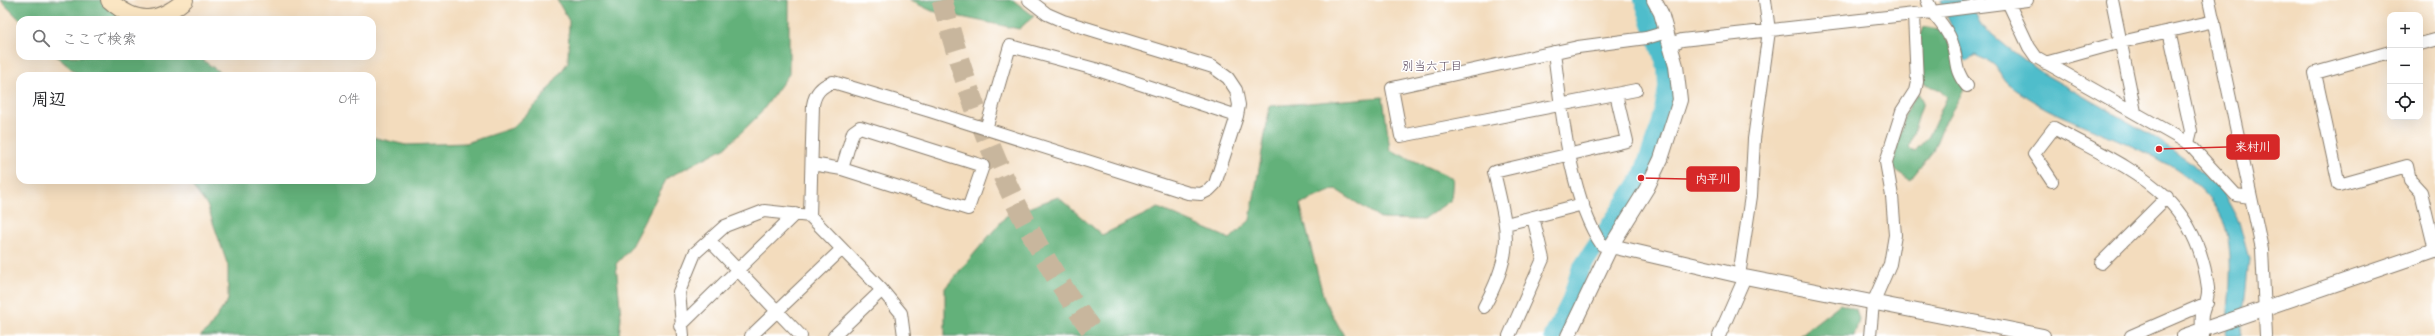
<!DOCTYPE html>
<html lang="ja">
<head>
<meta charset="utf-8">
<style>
  body { margin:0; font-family:"Architects Daughter","Klee One",sans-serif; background:#f6f6f6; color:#202124 }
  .controls { position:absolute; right:12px; top:12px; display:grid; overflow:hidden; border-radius:8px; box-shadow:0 4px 16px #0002 }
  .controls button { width:36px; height:36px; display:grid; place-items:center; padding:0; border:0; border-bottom:1px solid #e0e0e0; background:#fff; color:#202124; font:20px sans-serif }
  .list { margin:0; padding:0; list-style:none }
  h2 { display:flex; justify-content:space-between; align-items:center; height:52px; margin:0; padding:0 16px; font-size:17px }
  h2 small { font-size:13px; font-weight:400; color:#757577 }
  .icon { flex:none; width:22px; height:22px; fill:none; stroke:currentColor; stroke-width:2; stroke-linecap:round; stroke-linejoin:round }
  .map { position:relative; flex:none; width:2435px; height:336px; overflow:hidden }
  .search { position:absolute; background:#fff; box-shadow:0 4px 16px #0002; left:16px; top:16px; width:360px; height:44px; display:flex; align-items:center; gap:10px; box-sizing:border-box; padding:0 14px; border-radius:12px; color:#757577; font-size:15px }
  .panel { position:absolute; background:#fff; box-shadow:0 4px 16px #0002; left:16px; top:72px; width:360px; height:112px; border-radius:12px }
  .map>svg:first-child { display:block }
  .forest { fill:#64b17a; stroke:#40664b }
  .water { fill:#50bdcb; stroke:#366c74 }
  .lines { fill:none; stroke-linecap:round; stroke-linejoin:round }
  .river { stroke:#50bdcb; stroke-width:18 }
  .motorway-tunnel { stroke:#c8b69d; stroke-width:21; stroke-dasharray:21 10; stroke-linecap:butt }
  .minor-casing { stroke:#887c6c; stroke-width:14 }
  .tertiary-casing { stroke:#887c6c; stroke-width:16 }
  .secondary-casing { stroke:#887c6c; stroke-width:18 }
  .minor { stroke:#fff; stroke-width:12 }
  .tertiary { stroke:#fff; stroke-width:14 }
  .secondary { stroke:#fbe6c3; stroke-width:16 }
  .labels { text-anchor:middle; stroke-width:3; stroke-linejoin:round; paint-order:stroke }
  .neighbourhood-label { font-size:12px; fill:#57455a; stroke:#fff }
  .leader { fill:none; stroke:#d62828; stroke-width:1.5 }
  .callout-dot { fill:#d62828; stroke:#fff; stroke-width:1.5 }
  .callout { fill:#d62828; stroke:#d62828; stroke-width:1.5 }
  .callout-label { font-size:12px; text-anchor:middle; font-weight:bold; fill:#fff }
</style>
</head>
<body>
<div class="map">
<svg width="2435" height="336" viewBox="0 0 2435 336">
  <rect width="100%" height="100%" fill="#fff"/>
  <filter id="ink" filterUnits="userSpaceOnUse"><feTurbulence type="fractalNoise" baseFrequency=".025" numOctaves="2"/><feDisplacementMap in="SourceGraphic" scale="8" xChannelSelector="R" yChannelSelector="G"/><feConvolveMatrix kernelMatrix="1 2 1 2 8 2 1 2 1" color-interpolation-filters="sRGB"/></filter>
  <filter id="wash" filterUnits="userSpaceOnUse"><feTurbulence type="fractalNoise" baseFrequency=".012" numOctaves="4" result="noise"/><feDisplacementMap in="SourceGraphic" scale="16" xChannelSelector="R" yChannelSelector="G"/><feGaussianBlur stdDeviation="0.9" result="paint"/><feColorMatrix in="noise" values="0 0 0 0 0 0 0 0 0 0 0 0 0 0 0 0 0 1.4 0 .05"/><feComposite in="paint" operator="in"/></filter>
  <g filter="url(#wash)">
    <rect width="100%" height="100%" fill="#f3dcbd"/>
    <!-- forest -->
    <path class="forest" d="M0 0H121L148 20H20Z
      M557 0H789V74L760 114 726 147 667 178 629 250 616 264 621 317 619 336H200L208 330 228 300V266L207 205 187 180H372V137L406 145 466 143 512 128 540 101 568 62 569 21Z
      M909 0H1013L1034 16 1019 29 932 11Z
      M1924 27 1940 29 1948 40 1964 90 1943 126 1933 151 1910 180 1892 168 1906 111 1918 93 1923 102 1909 147 1914 152 1929 136 1947 97 1938 89 1923 83 1920 38Z
      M56 56H197L225 76H80Z
      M1383 97 1390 150 1453 178 1451 200 1423 220 1382 219 1335 189 1300 204 1324 299 1344 336H945V288L1006 216 1058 197 1102 235 1158 208 1230 239 1250 220 1270 106Z
      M1840 304 1856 309 1859 320 1854 336H1799Z"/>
    <!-- water -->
    <path class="water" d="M1940 0H1969L1981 25 2007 47 2044 74 2151 135 2189 161 2223 192 2239 222 2249 259 2241 336H2226C2228 303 2234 266 2227 233 2211 164 2105 138 2049 110 2035 103 2018 92 2006 82 2001 77 1999 69 1994 65 1989 60 1980 58 1975 55L1966 61Z"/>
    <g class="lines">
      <!-- river -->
      <path class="river" d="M1553 336 1570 302 1580 270 1641 178 1661 122 1667 88 1666 67 1643 0"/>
    </g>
  </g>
  <g filter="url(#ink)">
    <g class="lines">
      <!-- motorway-tunnel -->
      <path class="motorway-tunnel" d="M942 0C972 119 1023 237 1096 336"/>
      <!-- minor casing -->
      <g class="minor-casing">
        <path id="minor" d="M1927 0 1932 12 2027 0
          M2007 0 2029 47 2036 57 2188 143 2236 195 2250 197
          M2112 0 2135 112
          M2209 0 2262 249 2266 336
          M2169 31 2191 131 2188 143
          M1670 44 1682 40 1932 12C1939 21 1947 29 1951 40 1959 60 1952 68 1967 86
          M2420 44 2435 40
          M1554 52C1561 107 1570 200 1602 245L1611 246
          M2390 52 2315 73 2339 185 2407 166 2410 180 2421 192 2435 250
          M2045 63 2121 42 2214 21
          M1636 90 1401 136 1392 88 1578 47 1646 38 1667 32
          M986 129 1010 46 1095 69 1237 116
          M812 164 842 169 968 209 983 166 860 127 853 132 842 169
          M2052 181 2034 154 2054 128C2129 169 2196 192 2208 288 2209 299 2204 305 2202 315 2201 321 2202 329 2203 336
          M810 216 813 105C815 93 821 86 833 82L930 111 1188 193 1201 194 1209 190 1215 184 1237 116 1239 105 1236 90 1228 78 1213 67 1063 21 1047 14 1029 0
          M1506 224 1583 204
          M709 240 801 336
          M2101 263 2167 197
          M1739 276 1751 196 1754 139 1769 31 1765 0
          M1484 307C1515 250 1508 232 1494 172L1627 141 1616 94
          M680 326 795 214
          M683 336 679 292 695 253 725 226 764 211 810 216 882 290 901 313 904 336
          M751 336 842 249
          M834 336 882 290
          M1509 336 1543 259 1533 217
          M1719 336 1745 277
          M1870 336 1873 303 1890 264 1895 235 1892 196 1886 162 1902 111 1915 91 1917 82 1914 15
          M2131 336 2207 303"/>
      </g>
      <!-- tertiary casing -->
      <g class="tertiary-casing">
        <path id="tertiary" d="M1611 246 1745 277 2043 336
          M1568 336 1611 246 1647 188 1661 159 1680 100 1676 66 1661 13 1654 0
          M2184 336 2435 250"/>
      </g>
      <!-- secondary casing -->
      <g class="secondary-casing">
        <path id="secondary" d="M109 0C137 25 158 23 185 0"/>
      </g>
      <!-- minor -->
      <use href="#minor" class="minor"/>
      <!-- tertiary -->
      <use href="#tertiary" class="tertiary"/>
      <!-- secondary -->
      <use href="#secondary" class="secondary"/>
    </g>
  </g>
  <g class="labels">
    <!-- neighbourhood labels -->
    <g class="neighbourhood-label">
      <text x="1432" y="70">別当六丁目</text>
    </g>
  </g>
  <!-- callouts -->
  <path class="leader" d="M2159 149L2227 147M1641 178L1687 179"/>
  <g class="callout-dot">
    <circle cx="2159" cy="149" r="4"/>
    <circle cx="1641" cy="178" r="4"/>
  </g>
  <g class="callout">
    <rect x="2227" y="135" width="52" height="24" rx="4"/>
    <rect x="1687" y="167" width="52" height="24" rx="4"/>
  </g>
  <g class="callout-label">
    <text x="2253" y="151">来村川</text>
    <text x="1713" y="183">内平川</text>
  </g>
</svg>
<div class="controls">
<button>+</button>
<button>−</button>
<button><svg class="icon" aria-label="locate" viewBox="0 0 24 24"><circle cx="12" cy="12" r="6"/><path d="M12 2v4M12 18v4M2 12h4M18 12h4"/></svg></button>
</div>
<div class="search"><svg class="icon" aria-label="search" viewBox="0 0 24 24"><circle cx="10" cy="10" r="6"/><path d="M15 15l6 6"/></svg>ここで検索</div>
<section class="panel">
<h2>周辺<small>0件</small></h2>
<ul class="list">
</ul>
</section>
</div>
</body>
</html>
